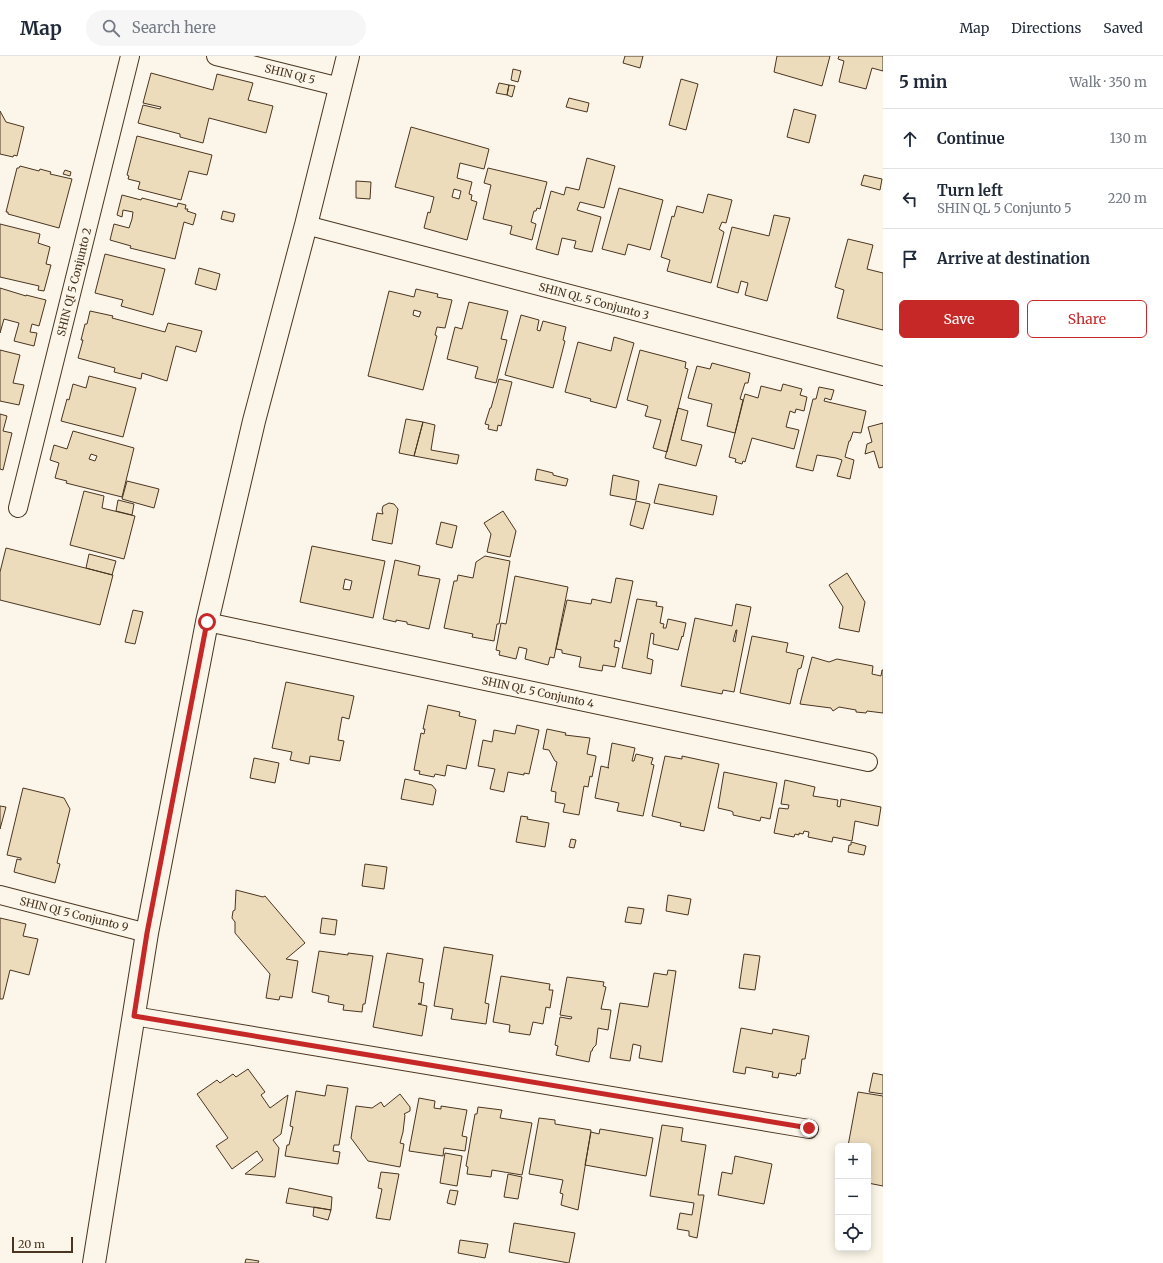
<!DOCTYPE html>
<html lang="en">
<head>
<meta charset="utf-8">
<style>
  body { margin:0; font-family:Merriweather,serif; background:#f6f6f7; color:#1f2937 }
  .controls { position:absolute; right:12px; bottom:12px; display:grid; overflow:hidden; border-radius:6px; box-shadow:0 2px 10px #0003 }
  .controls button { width:36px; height:36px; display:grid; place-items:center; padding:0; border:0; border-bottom:1px solid #e0e1e3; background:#fff; color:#1f2937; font:20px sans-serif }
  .scale { position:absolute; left:12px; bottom:10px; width:61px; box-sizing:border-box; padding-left:4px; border:2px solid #4a3520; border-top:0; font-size:11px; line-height:14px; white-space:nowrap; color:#4a3520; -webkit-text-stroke:3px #fbf6e9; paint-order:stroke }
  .stop { position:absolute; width:12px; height:12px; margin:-9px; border:3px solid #c62828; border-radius:50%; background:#fff }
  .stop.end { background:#c62828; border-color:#fff; box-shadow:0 1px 4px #0008 }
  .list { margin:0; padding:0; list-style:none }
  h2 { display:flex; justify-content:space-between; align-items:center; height:52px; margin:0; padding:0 16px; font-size:17px }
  h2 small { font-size:13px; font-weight:400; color:#747a83 }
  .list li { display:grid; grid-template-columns:26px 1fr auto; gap:12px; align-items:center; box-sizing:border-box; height:60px; padding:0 16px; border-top:1px solid #e0e1e3 }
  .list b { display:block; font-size:15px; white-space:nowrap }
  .list p { margin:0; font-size:13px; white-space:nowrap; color:#747a83 }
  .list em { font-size:13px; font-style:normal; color:#747a83 }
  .actions { display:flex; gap:8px; padding:12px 16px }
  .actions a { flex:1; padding:9px 0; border:1px solid #c62828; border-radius:6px; text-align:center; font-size:14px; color:#c62828 }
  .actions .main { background:#c62828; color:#fff }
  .icon { flex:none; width:22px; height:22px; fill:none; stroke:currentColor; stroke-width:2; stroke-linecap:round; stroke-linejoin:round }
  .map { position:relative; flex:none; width:883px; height:1207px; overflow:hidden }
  header { display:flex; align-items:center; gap:24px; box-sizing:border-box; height:56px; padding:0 20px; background:#fff; border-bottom:1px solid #e0e1e3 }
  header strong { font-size:19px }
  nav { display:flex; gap:22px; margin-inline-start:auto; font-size:14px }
  .search { width:280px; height:36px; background:#f6f6f7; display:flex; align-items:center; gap:10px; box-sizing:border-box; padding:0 14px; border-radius:22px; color:#747a83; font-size:15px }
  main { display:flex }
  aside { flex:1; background:#fff }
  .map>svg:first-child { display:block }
  .building { fill:#ecdcbc; stroke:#4a3520; fill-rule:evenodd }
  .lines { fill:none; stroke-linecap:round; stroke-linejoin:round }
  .street-casing { stroke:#4a3520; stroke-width:20 }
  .secondary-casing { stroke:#4a3520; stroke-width:24 }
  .street { stroke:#fbf6e9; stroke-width:18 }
  .secondary { stroke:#fbf6e9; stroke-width:22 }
  .route { stroke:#c62828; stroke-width:5 }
  .labels { text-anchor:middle; stroke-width:3; stroke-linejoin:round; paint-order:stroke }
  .street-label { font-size:11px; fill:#4a3520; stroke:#fbf6e9 }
</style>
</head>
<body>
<header>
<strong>Map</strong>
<div class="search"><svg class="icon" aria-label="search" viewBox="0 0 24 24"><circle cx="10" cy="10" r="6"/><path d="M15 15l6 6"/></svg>Search here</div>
<nav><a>Map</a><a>Directions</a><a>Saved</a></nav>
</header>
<main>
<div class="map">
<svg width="883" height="1207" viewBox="0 0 883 1207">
  <rect width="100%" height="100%" fill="#fbf6e9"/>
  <!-- building -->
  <path class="building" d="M625 0H643L640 12 623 7Z
    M777 0H830L822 30 774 16Z
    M839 0H883V15L872 12 866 33 839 26 844 5 838 3Z
    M513 13 521 15 518 26 511 24Z
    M151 17 213 34 217 18 253 27 248 44 273 50 266 77 209 62 203 87 180 81V78L138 67 143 49 160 53 161 51 143 47Z
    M681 23 698 28 686 74 669 69Z
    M499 27 509 29 507 39 496 37Z
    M509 29 515 30 512 41 507 39Z
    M569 42 589 47 587 56 566 51Z
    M794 53 816 59 809 87 787 81Z
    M0 55 6 66 24 71 17 100 14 99 13 101 0 98Z
    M411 71 489 93 484 113 460 107 457 122 472 126 469 138 472 139 471 144 477 146 467 184 424 172 428 156 430 157 434 141 395 131ZM454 133 461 135 459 143 452 141Z
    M137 80 212 99 207 119 189 115 181 144 138 133 140 126 128 123 129 120 127 119Z
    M587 102 615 110 604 152 580 146 577 154 601 161 592 196 574 192 576 185 562 182 558 199 536 193 551 135 564 139 566 131 579 134Z
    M20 110 39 115 40 113 51 116 50 118 72 123 59 172 8 158V156H6L17 112H19Z
    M488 112 547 126 540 153 537 152 536 155H534L531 166 536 168 532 184 510 178 512 170 483 163 491 129 484 127Z
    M65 114 71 116 70 120 63 118Z
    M864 119 882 123 880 134 861 129Z
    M356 125 371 126 370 143 356 142Z
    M619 132 663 144 650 194 628 188 625 199 602 193Z
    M708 138 732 144 726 167 722 166 719 173 724 176 711 227 667 215 670 204 661 201 672 160 674 161 677 150 703 157Z
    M122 139 141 144 142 142 177 151 178 147 186 149 185 153H188L187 155 196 158 193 169 184 166 175 203 130 192 131 190 110 184 114 168 129 172 132 163 133 156 123 154 122 161 117 159Z
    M223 155 235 158 233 166 221 163Z
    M774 159 790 162 767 245 745 239 748 227 741 225 738 237 717 231 732 171 769 180Z
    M0 168 40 178 38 187 50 191 46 208 51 209 44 235 38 234 39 230 0 221Z
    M848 183 873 189 867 213 883 217V274L837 262 844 234 835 231Z
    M105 198 165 213 153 259 121 250 123 244 95 237Z
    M199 212 220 218 216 234 195 228Z
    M0 232 26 240V239L46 244 39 270 32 268 30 276 37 277 34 290 14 285 19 267 4 263 0 277Z
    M416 233 438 238 437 241 452 244 445 272 437 271 435 279 437 280 423 334 368 320 389 235 414 241ZM414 254 421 256 419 261 413 259Z
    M469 246 508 255 501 283 507 284 496 327 475 322 478 311 447 303 455 271 462 273Z
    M90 255 113 260 112 262 165 276 168 267 202 275 196 296 176 290 167 325 142 317 141 323 114 316 115 312 78 302 83 284H81L85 268H87Z
    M521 259 539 264 537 274 540 275 543 265 566 271 563 284 565 285 553 332 505 319Z
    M614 281 634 287 616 352 590 345 591 343 565 336 578 286 611 295Z
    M0 294 20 299 13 327 24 329 19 349 0 345Z
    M640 294 686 306 685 312 688 313 667 396 653 392 661 364 645 360 648 350 627 344Z
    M712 307 750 317 748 327H745L740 343 743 344 735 377 707 370 712 348 688 342 697 310 710 313Z
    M89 320 136 332 123 381 61 365 67 343 69 344 73 328 86 332Z
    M499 323 512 326 501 370 498 369 497 375 488 373 489 369 485 368 490 352H491Z
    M783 328 802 333 800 339 807 341 804 355 796 353 795 357 790 355 786 371 799 374 794 393 752 382 745 406 743 405 742 408 735 406 736 403 729 401 745 338 758 342 761 330 781 335Z
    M819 331 834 334 831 344 825 342 824 345 866 355 861 377 853 376 850 385H849L845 401 854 404 850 423 837 420 842 404 836 402 817 399 813 415 796 411 813 343H816Z
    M678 352 688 355 681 384 702 389 696 410 665 402Z
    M0 358 7 360 3 375 12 377 3 414 0 413Z
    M406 363 423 366 414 400 399 397Z
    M423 366 435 369 431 394 459 399 457 408 414 400Z
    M883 367V411L879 412 874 395 865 398 867 388 872 386 868 371Z
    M73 375 134 392 122 441 66 427 67 425 55 422 59 407 50 404 54 389 67 393ZM91 398 97 400 95 405 89 403Z
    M537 413 553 417V419L568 423 566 430 535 424Z
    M613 419 639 425 636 444 610 439Z
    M127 425 159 433 154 452 122 443Z
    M659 428 717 440 713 459 654 447Z
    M84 435 104 440 102 452 135 460 124 503 70 489Z
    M118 444 134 448 132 459 116 455Z
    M636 445 650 448 643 473 630 469Z
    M389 447 394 448 398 453 392 488 372 484 377 457 383 458 382 454 383 450Z
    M503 455 516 475 510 501 487 496 491 478 484 467Z
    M441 466 457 470 452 492 436 488Z
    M312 490 385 505 373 562 300 546ZM345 523 352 525 350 534 343 533Z
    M6 492 113 519 100 569 0 544V516Z
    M89 498 116 505 112 519 86 512Z
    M485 500 510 505 499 568H497L494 585 472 581 473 578 444 572 454 525H457L458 519 473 522 476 506Z
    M395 504 420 510 418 519 440 523 429 573 407 568V566L396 564V566L383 563Z
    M847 517 865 546 859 576 839 572 843 551 829 529Z
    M515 520 568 531 554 602 550 601 548 609 525 603 527 593 519 591 516 603 499 599 500 595 496 594 501 567 506 568Z
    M616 522 633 525 620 586 615 584 614 591 619 592 615 611 603 609 602 615 579 611 581 601 562 597V594L556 593 567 544 591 548 592 543 611 547Z
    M637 543 657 546 656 550 663 551 660 567 664 568 663 572H666L668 563 686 567 683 581 682 580 678 594 653 588 654 578 651 577 647 602 653 604 651 618 622 612Z
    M736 548 751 551 734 636 723 634 722 638 681 630 695 562 732 570ZM736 574H737L735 586 733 585Z
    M133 554 143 556 135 588 125 586Z
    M752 580 788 587 786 596 804 600 801 612 798 613 790 648 740 637Z
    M812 601 829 606 837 603 873 610 872 618 881 620 882 614H883V657L867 655 866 657 856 656V654L839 651 833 655 831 652 800 648Z
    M286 626 354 640 349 663 342 661 338 684 344 685 340 705 310 700 309 708 290 704 292 696 272 692Z
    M428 649 460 656 459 660 476 664 466 713 447 709 445 720 435 718 434 721 419 718 420 715 414 714 421 677 424 678 425 673H423Z
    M517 669 539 674 529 718 524 717V719L508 716 504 736 490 733 495 713 478 710 483 684 492 686 494 674 515 678Z
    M547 673 566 677 565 679 590 682 587 698 596 700V701L592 721 590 720 588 731 584 730 579 759 563 756 565 748 555 746 556 736 551 735 557 706 555 705 549 694 543 693Z
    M612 687 635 692 632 705H634L636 698 653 702 651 708 654 709 643 760 617 755 619 747 595 742 601 710 609 712 608 711Z
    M665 700 682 703V700L719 708 704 775 680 770 681 767 652 760Z
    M254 702 279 707 275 727 250 722Z
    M724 716 777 727 770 763 761 761 760 765 733 759V756L731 755 718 752Z
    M405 723 432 729 436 734 433 749 401 743Z
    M785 724 815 731 813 740 838 744 837 750 840 751 841 743 881 751 878 770 855 765 852 785 833 781 832 786 808 781 809 776 804 775 803 778 799 777V779L795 778 794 781 774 777 779 752 788 753 789 749 781 748Z
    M23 732 64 742 70 753 57 807 60 808 55 827 14 816 17 803 21 804V802L7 799Z
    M0 750 6 751 0 773Z
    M521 760 528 761 527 763 549 767 545 791 516 786Z
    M571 783 576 784 574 792 569 791Z
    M851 786 866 790 864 799 848 796 849 789H851Z
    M365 808 387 811 384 833 362 830Z
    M236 834 263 841 265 840 305 887 286 903 298 905 292 942 280 940 279 944 266 942 270 918 235 877V866L232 862 233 855 235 854Z
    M668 839 691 843 688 859 666 855Z
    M628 851 644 853 641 868 625 866Z
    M0 862 26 868 23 880 38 883 29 919 10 914 3 943H0Z
    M322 862 337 864 335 879 320 877Z
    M444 891 493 899 485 947 489 948 486 968 451 963 453 953 434 950Z
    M319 895 348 899V897L373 900 365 948H363L362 956 343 954 344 949 328 946 329 940 312 936Z
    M387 897 423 903 419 926 424 927 421 948 419 947 418 948 427 950 422 980 373 971Z
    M744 898 760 900 755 934 739 932Z
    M668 914 676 915 662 1006 639 1002 641 990 633 988 630 1005 610 1002 620 947 648 951 654 917 667 919Z
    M501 920 550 928 549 934H553L550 952 546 951 543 968 533 966 530 979 509 976 510 969 493 966Z
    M567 921 604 926 603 930 606 931 601 953 611 954 608 974 598 972 596 989 593 992 592 995H591L589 1006 556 999 558 990 555 989 560 961 571 963 572 961 560 959Z
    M741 972 772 978 773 973 809 980 805 1003H802L800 1018 797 1017 796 1020 779 1017 778 1022 772 1021 773 1016 746 1011 745 1018 733 1016Z
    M248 1013 265 1036 261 1039 270 1052 288 1039 281 1078 273 1084 279 1092 275 1121 245 1118 263 1104 257 1095 232 1113 216 1090 228 1082 197 1038 217 1024 220 1027 233 1018 236 1021Z
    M873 1017 883 1019V1038L869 1036Z
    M327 1029 348 1032 339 1089H334L333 1095 340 1096 338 1108 285 1100 287 1089H289L293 1071 290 1070 296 1035 325 1040Z
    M858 1036 883 1040V1130L868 1127V1090H848Z
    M400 1038 410 1051V1055L404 1058 405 1059 403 1076 400 1087 404 1088 400 1111 368 1105 351 1082 356 1050 372 1052 381 1046 384 1051Z
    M419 1042 435 1045 434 1052 441 1053V1050L467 1054 462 1080 467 1081 465 1095 444 1092 443 1100 409 1095Z
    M478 1051 502 1054 500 1062 532 1067 522 1119 492 1114 491 1121 467 1118 468 1111 466 1110 475 1058H477Z
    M539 1062 555 1064V1068L591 1074 578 1154 561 1149 563 1138 560 1137 563 1124 529 1118Z
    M662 1069 683 1072 681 1085 706 1089 698 1139H704L697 1182 689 1180V1175L677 1173 680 1157 692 1159 694 1147 650 1140Z
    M600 1073 653 1082 646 1120 585 1109 591 1076 599 1078Z
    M445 1097 462 1100 457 1130 440 1127Z
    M735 1100 772 1108 764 1148 718 1139 722 1116 732 1118Z
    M381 1116 399 1118 390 1164 376 1162 382 1133 378 1132Z
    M508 1118 522 1121 518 1143 504 1141Z
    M289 1132 332 1141 331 1154 286 1147Z
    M450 1134 458 1135 455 1149 447 1147Z
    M314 1151 331 1154 328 1164 313 1160Z
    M514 1167 575 1177 569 1207 509 1196Z
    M460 1184 488 1188 485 1202 458 1197Z
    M246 1203 259 1205 258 1207H245Z"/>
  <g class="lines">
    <!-- street casing -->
    <g class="street-casing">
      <path id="street" d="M216 0 340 31
        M306 169 883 320
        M18 452 130 0
        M207 566 868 706
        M0 839 147 877
        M134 960 809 1073"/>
    </g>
    <!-- secondary casing -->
    <g class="secondary-casing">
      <path id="secondary" d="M94 1207 147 877 207 566 254 365 306 169 348 0"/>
    </g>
    <!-- street -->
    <use href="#street" class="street"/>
    <!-- secondary -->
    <use href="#secondary" class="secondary"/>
  </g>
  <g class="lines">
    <!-- route -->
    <path class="route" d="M207 566 147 877 134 960 809 1072"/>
  </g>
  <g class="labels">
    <!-- street labels -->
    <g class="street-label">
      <text transform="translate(290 18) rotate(14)" y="4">SHIN QI 5</text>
      <text transform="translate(74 226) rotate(-76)" y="4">SHIN QI 5 Conjunto 2</text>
      <text transform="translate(594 245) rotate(15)" y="4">SHIN QL 5 Conjunto 3</text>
      <text transform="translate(538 636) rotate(12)" y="4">SHIN QL 5 Conjunto 4</text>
      <text transform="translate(74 858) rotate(14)" y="4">SHIN QI 5 Conjunto 9</text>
    </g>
  </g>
</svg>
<div class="controls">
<button>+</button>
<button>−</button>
<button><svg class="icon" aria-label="locate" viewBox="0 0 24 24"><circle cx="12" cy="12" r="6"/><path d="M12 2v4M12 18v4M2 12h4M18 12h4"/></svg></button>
</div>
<div class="scale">20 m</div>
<div class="stop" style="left:207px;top:566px"></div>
<div class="stop end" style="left:809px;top:1072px"></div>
</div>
<aside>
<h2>5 min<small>Walk · 350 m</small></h2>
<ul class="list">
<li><svg class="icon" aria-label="ahead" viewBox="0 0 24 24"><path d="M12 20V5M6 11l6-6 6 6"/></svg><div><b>Continue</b></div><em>130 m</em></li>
<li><svg class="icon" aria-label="left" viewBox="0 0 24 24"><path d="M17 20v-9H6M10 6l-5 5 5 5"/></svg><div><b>Turn left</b><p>SHIN QL 5 Conjunto 5</p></div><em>220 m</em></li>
<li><svg class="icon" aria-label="arrive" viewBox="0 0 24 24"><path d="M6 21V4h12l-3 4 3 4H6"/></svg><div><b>Arrive at destination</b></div></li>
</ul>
<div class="actions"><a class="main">Save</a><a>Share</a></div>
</aside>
</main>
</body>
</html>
